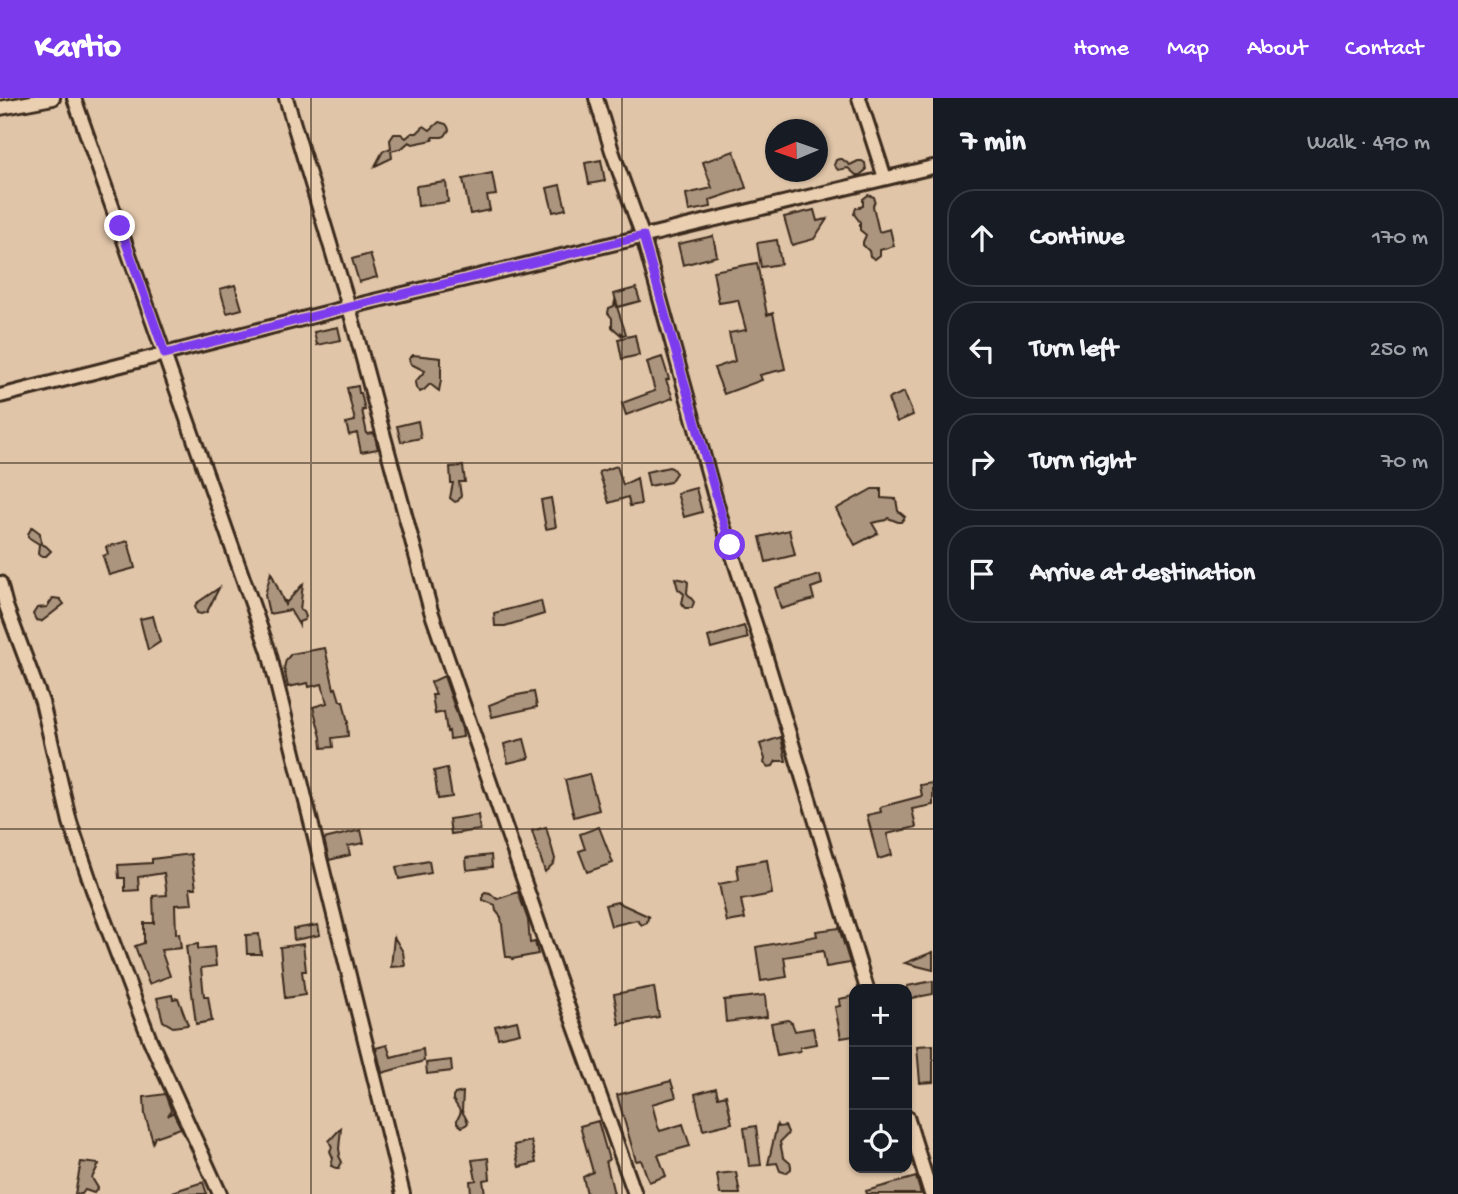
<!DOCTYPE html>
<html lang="en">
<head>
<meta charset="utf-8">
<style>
  body { margin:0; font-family:"Gochi Hand",sans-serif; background:#20242c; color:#f1f3f6 }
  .controls { position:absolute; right:21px; bottom:21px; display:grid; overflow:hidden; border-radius:14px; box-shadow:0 2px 5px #0004 }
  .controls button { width:63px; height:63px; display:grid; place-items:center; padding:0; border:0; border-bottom:2px solid #363941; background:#171b24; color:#f1f3f6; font:35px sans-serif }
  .compass { position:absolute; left:765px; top:21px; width:63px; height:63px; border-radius:50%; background:#171b24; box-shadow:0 2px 5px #0004; rotate:268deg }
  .stop { position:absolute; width:21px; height:21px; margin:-16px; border:5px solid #7c3aed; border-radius:50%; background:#fff }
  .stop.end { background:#7c3aed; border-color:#fff; box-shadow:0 2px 7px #0008 }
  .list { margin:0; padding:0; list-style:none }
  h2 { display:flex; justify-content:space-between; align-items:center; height:91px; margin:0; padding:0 28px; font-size:30px }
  h2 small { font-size:23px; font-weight:400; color:#9ea1a6 }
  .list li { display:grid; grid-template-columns:46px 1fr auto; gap:21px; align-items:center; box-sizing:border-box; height:98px; margin:0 14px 14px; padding:0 14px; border:2px solid #363941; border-radius:28px }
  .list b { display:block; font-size:26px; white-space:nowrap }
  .list em { font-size:23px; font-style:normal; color:#9ea1a6 }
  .icon { flex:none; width:38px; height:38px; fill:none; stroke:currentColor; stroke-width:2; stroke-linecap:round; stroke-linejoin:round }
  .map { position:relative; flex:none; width:933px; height:1096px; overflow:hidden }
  header { display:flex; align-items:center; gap:42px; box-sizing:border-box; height:98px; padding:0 35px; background:#7c3aed; color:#fff }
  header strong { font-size:33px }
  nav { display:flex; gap:38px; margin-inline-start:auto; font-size:24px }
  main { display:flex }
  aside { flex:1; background:#171b24 }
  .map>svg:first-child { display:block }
  .building { fill:#ac957e; stroke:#3b2a1e; stroke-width:2 }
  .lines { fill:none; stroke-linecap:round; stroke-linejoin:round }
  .minor-casing { stroke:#3b2a1e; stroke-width:18 }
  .minor { stroke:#eacfb1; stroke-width:12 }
  .route { stroke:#7c3aed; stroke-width:9 }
  .grid { fill:none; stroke:#3b2a1e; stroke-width:2; stroke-opacity:0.55 }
</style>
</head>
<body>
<header>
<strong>Kartio</strong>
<nav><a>Home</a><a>Map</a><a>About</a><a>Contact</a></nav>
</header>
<main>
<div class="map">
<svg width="933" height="1096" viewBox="0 0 933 1096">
  <rect width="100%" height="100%" fill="#e0c5a8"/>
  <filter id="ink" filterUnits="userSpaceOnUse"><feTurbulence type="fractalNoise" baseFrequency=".0143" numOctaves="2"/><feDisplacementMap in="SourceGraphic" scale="14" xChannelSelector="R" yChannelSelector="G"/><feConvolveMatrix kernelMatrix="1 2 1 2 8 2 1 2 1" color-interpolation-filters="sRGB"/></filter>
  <g filter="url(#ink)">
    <!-- building -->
    <path class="building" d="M439 24 446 26 448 29 449 32 445 38 442 39H433V42L413 46 409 44 402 50 391 53 392 60 375 68 383 53 391 50 390 42 394 36H401L406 40 412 35H417L424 28 430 32Z
      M734 53 746 90 710 102 711 109 689 113 686 96 712 90 703 64Z
      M839 61H842L850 67 858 63H862L865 65 866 72 860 77H856L848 70 838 72 834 67 836 62Z
      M601 62 605 83 589 86 585 65Z
      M492 75 496 97 487 98 490 112 470 116 463 81Z
      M446 84 448 104 418 108 416 88Z
      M560 87 566 111 553 114 547 90Z
      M868 97 874 99 875 102 873 108 879 134 890 131 894 148 880 152V157L875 161 870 158 869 153 863 147V144L866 137 860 132V124L854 116 856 110 863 108V101Z
      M814 112 817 123 827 121 814 141 792 147 784 119Z
      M713 138 717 158 683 167 678 146Z
      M777 142 781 166 761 169 757 145Z
      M370 156 377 179 359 184 352 161Z
      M757 165 767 217 773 215 785 271 760 277 762 282 724 296 714 270 735 263 729 235 746 232 738 202 719 205 713 173Z
      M235 187 242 211 227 215 220 191Z
      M636 190 640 203 618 209 614 196Z
      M615 203 626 236 623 237 621 235V237L612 229V220L608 215 609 210 614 208Z
      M338 229 341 242 317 247 314 234Z
      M635 237 639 257 622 261 618 241Z
      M413 257 441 260V282L439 293 430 286 424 292 420 294 416 290 415 284 425 273 411 266 409 261Z
      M662 259 669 281 666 282 673 300 626 317 622 305 655 293 647 264Z
      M358 288 359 295H361L365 312H362L367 336 374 335 378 351 361 354 357 335 349 337 346 325 355 323 347 290Z
      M904 294 913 317 897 324 888 301Z
      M418 323 421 340 401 344 397 328Z
      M463 368 465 384H459L461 398 458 403 455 404 450 400 453 385H451L450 369Z
      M617 368 623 387 637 380 641 406 630 408 628 399 609 405 599 374Z
      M669 369 672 370 676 375 670 384 649 388 646 374Z
      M696 390 702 414 684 419 677 395Z
      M872 391H881V400L896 401 898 413 905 419 901 424H898L888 420 886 422 872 425 878 435 855 447 836 411Z
      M551 400 556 429 546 431 541 402Z
      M32 429 40 435 41 446 46 448 51 453 46 458H40L38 456 39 446 28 439V436Z
      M789 432 795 457 766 464 760 439Z
      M128 443 135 470 109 477 103 458 108 456 106 449Z
      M271 474 285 507 286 505 285 503 287 504 303 486 300 512 304 514 306 519 304 522 299 524V527L290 512 269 516 265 497Z
      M820 477 822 486 811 490 814 501 781 511 775 490Z
      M675 480 685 482 688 484 687 495 694 504 692 510H685L683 508 682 505 684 496 678 491Z
      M219 490 207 514 201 516 197 515 195 508 197 505Z
      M53 500 60 501 64 506 41 524 42 523 36 522 33 516 37 510 47 509Z
      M541 503 544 516 505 528H495L494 515Z
      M153 518 160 544 148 552 140 521Z
      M744 528 748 540 711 550 708 539Z
      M325 550 334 591 336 590 340 603H343L348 625H347L348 638 332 640 333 649 322 650 321 639 313 609 327 605 322 586 309 589 308 585 288 589 284 570 286 562 291 556Z
      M444 578 462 631 463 639 450 641 449 633 447 634 444 614 435 616 432 597H436L431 584Z
      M534 594 537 609 492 619 489 607 512 598Z
      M781 639 786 663H776L773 668 768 669 764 665 765 661 760 646Z
      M524 641 529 660 508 665 504 646Z
      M447 670 452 699 438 701 434 673Z
      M589 676 599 712 574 719 565 682Z
      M933 685V707L912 711 916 729 887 736 892 757 878 761 867 717 881 714 880 709 922 698 920 687Z
      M478 717 480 732 451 736 449 721Z
      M546 729 555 761 554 765 545 774 532 733Z
      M599 729 613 765 587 774 579 753 585 751 580 736Z
      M361 732 364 745 348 748 350 757 329 762 324 741Z
      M191 756 196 790H190L192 806 175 807 176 836 179 835 181 850 161 852 170 878 149 886 135 848 144 845V825H154L153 798 167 797 164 775 138 779 139 792 125 793V780H119L118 767 152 765V761Z
      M491 757 492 769 467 772 466 760Z
      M767 762 772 796 741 802 745 821 727 824 719 786 739 782 737 767Z
      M429 763 431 775 399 781 396 769Z
      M485 794 490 795 497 801 518 794 528 822 530 845 535 844 538 856 512 861 511 859H506L501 819 496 813 495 807 483 802V796Z
      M617 804 650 819H648L647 825 642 827 637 822 611 828 605 807Z
      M318 827 320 837 294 842 293 831Z
      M839 830 850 865 826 869 823 853 784 859 787 879 761 883 756 849 817 838 816 833Z
      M259 836 261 856H247L246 837Z
      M394 839 403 854 405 868 391 869Z
      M198 846V851L214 849 216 868 201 870 204 898H208L212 923 196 926 186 848Z
      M303 846 306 873H302L305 897 285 900 280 849Z
      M933 854V872L905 865Z
      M933 883V896L907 901V888Z
      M654 889 659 919 619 926 614 896Z
      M172 897 173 901 178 900 188 927 173 929 163 923 157 900Z
      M765 897 767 919 726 924 724 902Z
      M854 898V938L841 940 835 909 840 908 839 901Z
      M788 922 792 925 795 933 813 930 816 946 800 949V953L777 957 771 925Z
      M517 923 520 935 498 940 495 928Z
      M387 947 391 959 423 951 424 963 382 975 376 950Z
      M933 947V984L920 985 917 948Z
      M451 962 452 973 427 976 426 965Z
      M671 983 676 999 652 1006 658 1029 660 1033 683 1026 690 1048 658 1057 666 1078 649 1084 641 1062 636 1063 617 997Z
      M716 990 718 999 726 997 732 1025 703 1032 695 996Z
      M463 994 462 1013 468 1024 467 1026 462 1029 457 1025V1022L461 1014 453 1002V999L455 996Z
      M165 996 171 1012 168 1018 173 1014 181 1030 155 1039 153 1044 145 1017 144 999Z
      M598 1023 609 1062 606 1063 614 1096H587L583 1079 593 1074 580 1028Z
      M777 1027 778 1029 785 1028 788 1034 787 1037 780 1044 783 1059 790 1065 791 1068V1071L786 1075 780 1073 777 1065 768 1066Z
      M756 1028 761 1067 749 1068 744 1030Z
      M341 1030 339 1051 340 1056 339 1058 342 1064 339 1070H336L331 1068 333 1060 330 1053 332 1049 329 1043Z
      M531 1043 536 1065 519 1069 514 1047Z
      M488 1060 490 1081 483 1082 485 1096H471L470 1083 477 1082H476L472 1062Z
      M81 1064 99 1066 92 1080 98 1090 94 1095 85 1092 82 1096H75Z
      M736 1074 740 1096H720L717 1076Z
      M916 1079 921 1096H867L866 1093Z
      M203 1084 207 1096H172V1094Z"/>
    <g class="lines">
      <!-- minor casing -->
      <g class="minor-casing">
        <path id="minor" d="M74 0 269 554 403 1096
          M286 0 349 209 431 513 555 873 635 1096
          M596 0 612 53 643 139 721 421 763 550 867 891
          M859 0 885 80
          M0 10 53 0
          M0 298 349 209 933 69
          M0 485 6 508 42 604 70 724 93 792 150 942 220 1096
          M907 1019 931 1096"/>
      </g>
      <!-- minor -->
      <use href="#minor" class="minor"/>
    </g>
  </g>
  <g class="lines" filter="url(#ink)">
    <!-- route -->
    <path class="route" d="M120 128 165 256 349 209 643 138 730 447"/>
  </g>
  <!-- grid -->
  <path class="grid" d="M311 0V1096M622 0V1096M0 365H933M0 731H933"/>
</svg>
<div class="controls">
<button>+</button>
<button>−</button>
<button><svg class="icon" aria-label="locate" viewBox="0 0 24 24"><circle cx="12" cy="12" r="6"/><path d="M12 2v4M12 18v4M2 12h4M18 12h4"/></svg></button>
</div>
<svg class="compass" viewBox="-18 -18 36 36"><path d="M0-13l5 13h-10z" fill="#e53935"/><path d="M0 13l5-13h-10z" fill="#9ea1a6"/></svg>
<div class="stop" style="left:730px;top:447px"></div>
<div class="stop end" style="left:120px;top:128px"></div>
</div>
<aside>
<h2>7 min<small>Walk · 490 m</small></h2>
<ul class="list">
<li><svg class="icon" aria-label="ahead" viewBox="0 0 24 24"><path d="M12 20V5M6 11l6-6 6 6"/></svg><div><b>Continue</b></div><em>170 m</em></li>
<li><svg class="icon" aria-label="left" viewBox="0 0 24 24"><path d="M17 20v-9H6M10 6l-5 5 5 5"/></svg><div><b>Turn left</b></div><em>250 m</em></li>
<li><svg class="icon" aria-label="right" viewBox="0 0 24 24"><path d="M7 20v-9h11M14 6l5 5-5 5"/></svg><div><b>Turn right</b></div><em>70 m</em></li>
<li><svg class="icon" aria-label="arrive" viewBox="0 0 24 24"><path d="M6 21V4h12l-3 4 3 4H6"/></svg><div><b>Arrive at destination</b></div></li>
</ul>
</aside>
</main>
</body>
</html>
